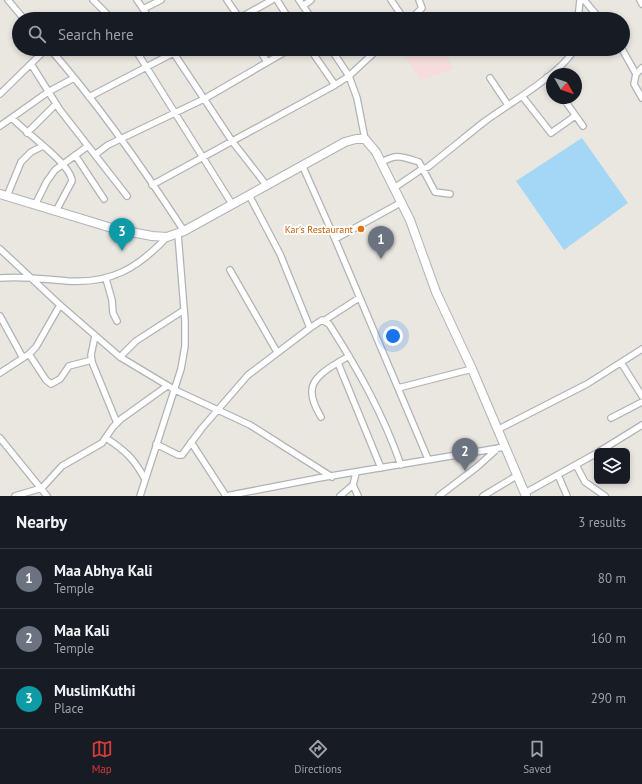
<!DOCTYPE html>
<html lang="en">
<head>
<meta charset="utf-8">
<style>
  body { margin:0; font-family:"PT Sans",sans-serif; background:#20242c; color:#f1f3f6 }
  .controls { position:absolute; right:12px; bottom:12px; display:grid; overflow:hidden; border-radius:6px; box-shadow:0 2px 6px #0003 }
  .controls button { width:36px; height:36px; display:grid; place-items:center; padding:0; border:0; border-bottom:1px solid #363941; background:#171b24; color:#f1f3f6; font:20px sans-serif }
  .compass { position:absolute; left:546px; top:68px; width:36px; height:36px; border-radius:50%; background:#171b24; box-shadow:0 2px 6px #0003; rotate:130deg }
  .you { position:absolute; left:393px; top:336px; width:14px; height:14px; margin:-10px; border:3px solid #fff; border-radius:50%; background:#1a73e8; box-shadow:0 0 0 6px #1a73e833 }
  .badge { display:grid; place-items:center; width:26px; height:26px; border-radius:50%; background:#d63c3a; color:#fff; font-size:13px; font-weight:700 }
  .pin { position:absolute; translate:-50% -33px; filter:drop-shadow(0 1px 2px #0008) }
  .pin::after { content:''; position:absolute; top:21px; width:14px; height:12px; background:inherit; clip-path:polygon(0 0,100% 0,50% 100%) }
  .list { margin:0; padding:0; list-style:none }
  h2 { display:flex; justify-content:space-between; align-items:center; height:52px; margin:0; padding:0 16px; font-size:17px }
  h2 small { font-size:13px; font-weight:400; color:#9ea1a6 }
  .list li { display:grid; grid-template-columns:26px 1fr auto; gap:12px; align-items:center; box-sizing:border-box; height:60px; padding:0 16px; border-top:1px solid #363941 }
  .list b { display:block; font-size:15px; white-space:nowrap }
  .list p { margin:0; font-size:13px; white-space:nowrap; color:#9ea1a6 }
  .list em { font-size:13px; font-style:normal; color:#9ea1a6 }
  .icon { flex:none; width:22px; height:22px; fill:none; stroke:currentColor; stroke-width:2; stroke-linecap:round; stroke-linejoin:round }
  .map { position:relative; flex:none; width:642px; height:496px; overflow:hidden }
  .search { position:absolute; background:#171b24; box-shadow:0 2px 6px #0003; left:12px; right:12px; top:12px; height:44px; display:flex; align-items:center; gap:10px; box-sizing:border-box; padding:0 14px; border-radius:22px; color:#9ea1a6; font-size:15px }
  .sheet { height:232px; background:#171b24 }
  nav { display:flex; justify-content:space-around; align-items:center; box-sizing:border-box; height:56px; border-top:1px solid #363941; background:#171b24; font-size:11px; color:#9ea1a6 }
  nav a { display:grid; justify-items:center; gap:2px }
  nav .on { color:#d63c3a }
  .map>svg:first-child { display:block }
  .medical { fill:#f7dcdc }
  .water { fill:#a4d7f5 }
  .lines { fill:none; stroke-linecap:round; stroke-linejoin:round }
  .minor-casing { stroke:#b0b3b6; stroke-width:8 }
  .secondary-casing { stroke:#b0b3b6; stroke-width:10 }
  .minor { stroke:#fff; stroke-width:5.5 }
  .secondary { stroke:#fff; stroke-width:8 }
  .food-dot { fill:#e8710a; stroke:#fff; stroke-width:1.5 }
  .labels { text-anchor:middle; stroke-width:4; stroke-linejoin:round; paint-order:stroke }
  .food-label { font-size:10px; fill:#c56008; stroke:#fff; text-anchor:end }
</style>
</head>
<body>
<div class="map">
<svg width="642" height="496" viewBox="0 0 642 496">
  <rect width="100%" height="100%" fill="#eae7e0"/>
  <!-- medical -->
  <path class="medical" d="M401 49H444L453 69 420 80Z"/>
  <!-- water -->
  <path class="water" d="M582 138 628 203 564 250 516 181Z"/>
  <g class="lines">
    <!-- minor casing -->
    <g class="minor-casing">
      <path id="minor" d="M8 0 24 19
        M93 0 112 19
        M137 0 150 19
        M227 0 240 19
        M277 0 289 19
        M299 0 312 19
        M391 0 404 19
        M584 0 600 19
        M640 0 642 4
        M303 6 311 0
        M143 9 161 0
        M238 19 272 0
        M411 19 422 8 419 0
        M578 19 580 0
        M50 49C99 105 143 168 184 231
        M135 49 232 204
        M171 49 232 141 267 186
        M259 49 267 62
        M310 49 335 85 349 76 331 49
        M622 49 636 74
        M31 64 60 110 127 196
        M642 68 636 74 634 84 642 98
        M547 77 552 83
        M490 78 508 105
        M0 94 46 49
        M522 96 551 133 575 116
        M89 97 181 49
        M563 98 583 126
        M13 119C26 133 71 164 72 181L56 211
        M0 126 48 92 74 78
        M27 133 56 104
        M365 139 357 98 349 76 378 49
        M96 154 108 145 204 99 290 49
        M75 155 104 199
        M382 162C397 153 403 157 419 162L435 192 450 194
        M303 167 335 239 402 202
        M152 185 335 85
        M394 188 422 169 428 167C447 152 465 137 484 122 505 106 564 72 574 49
        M249 195 280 254 310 328 322 320 329 324C359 371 382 412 401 465
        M7 196 21 162 31 152 43 146
        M35 205 47 181 55 170 88 146
        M335 239 428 459
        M0 249 60 305 120 357 175 390 250 425 332 477
        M230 270 277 352
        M0 278C23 276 45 279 67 281 111 284 138 268 167 237
        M106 279 112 300 113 313 117 321
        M0 316 23 358
        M325 320 359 298
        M95 336 91 355 92 362 117 423
        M29 354 46 380 51 384 60 379 69 366 92 360
        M120 357 136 341 184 310
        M338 363 381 468
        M622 364 642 396
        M0 373 29 354 36 347 60 305
        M398 388 472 369
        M321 417C317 410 312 402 312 393 310 376 336 364 349 356
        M611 418 642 402
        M497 430 587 384 642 349
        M0 438 47 496
        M106 438C126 451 134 459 145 479
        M191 442 226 496
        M156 444 178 455H182L202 428 248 375 310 328
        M600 451 642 425
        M576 465 585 482 605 496
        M356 473 353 485 358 496
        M558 475 567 496
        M525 493 597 453
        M15 496 42 488 62 466 102 443 113 427 121 419 167 386
        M140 496 181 369 185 346V321L178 234
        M226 496 319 478 505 447
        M340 496 353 485
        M439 496 477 467 498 448
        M483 496 518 475"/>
    </g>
    <!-- secondary casing -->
    <g class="secondary-casing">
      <path id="secondary" d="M0 194 115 229 152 236 167 237 184 231 345 142 356 139H365L376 152 410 220 436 292 472 369 526 496"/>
    </g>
    <!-- minor -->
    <use href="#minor" class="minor"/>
    <!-- secondary -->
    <use href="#secondary" class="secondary"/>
  </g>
  <!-- markers -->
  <circle class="food-dot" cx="361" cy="229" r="4"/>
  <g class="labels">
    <!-- food labels -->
    <g class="food-label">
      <text x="353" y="233">Kar's Restaurant</text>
    </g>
  </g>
</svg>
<div class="controls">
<button><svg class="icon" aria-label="layers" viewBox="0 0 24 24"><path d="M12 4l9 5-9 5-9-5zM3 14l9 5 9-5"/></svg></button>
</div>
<svg class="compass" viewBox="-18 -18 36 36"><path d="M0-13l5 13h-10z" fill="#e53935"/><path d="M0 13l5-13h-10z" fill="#9ea1a6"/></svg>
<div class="you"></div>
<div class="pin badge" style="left:381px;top:259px;background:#6b7280">1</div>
<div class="pin badge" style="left:465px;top:471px;background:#6b7280">2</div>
<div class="pin badge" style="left:122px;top:251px;background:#0f9aa8">3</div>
<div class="search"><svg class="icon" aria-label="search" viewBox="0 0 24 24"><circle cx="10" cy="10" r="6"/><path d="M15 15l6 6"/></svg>Search here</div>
</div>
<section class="sheet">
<h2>Nearby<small>3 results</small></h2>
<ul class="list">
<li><span class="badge" style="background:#6b7280">1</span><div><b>Maa Abhya Kali</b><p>Temple</p></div><em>80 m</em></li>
<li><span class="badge" style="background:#6b7280">2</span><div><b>Maa Kali</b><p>Temple</p></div><em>160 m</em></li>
<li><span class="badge" style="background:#0f9aa8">3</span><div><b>MuslimKuthi</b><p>Place</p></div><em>290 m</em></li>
</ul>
</section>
<nav>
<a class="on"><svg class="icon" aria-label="map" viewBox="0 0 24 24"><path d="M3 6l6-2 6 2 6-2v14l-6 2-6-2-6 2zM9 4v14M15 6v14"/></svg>Map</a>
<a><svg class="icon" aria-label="directions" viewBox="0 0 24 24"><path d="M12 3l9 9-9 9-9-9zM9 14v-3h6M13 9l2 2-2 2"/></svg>Directions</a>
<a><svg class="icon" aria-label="saved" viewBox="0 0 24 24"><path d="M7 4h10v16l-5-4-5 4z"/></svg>Saved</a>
</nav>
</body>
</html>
